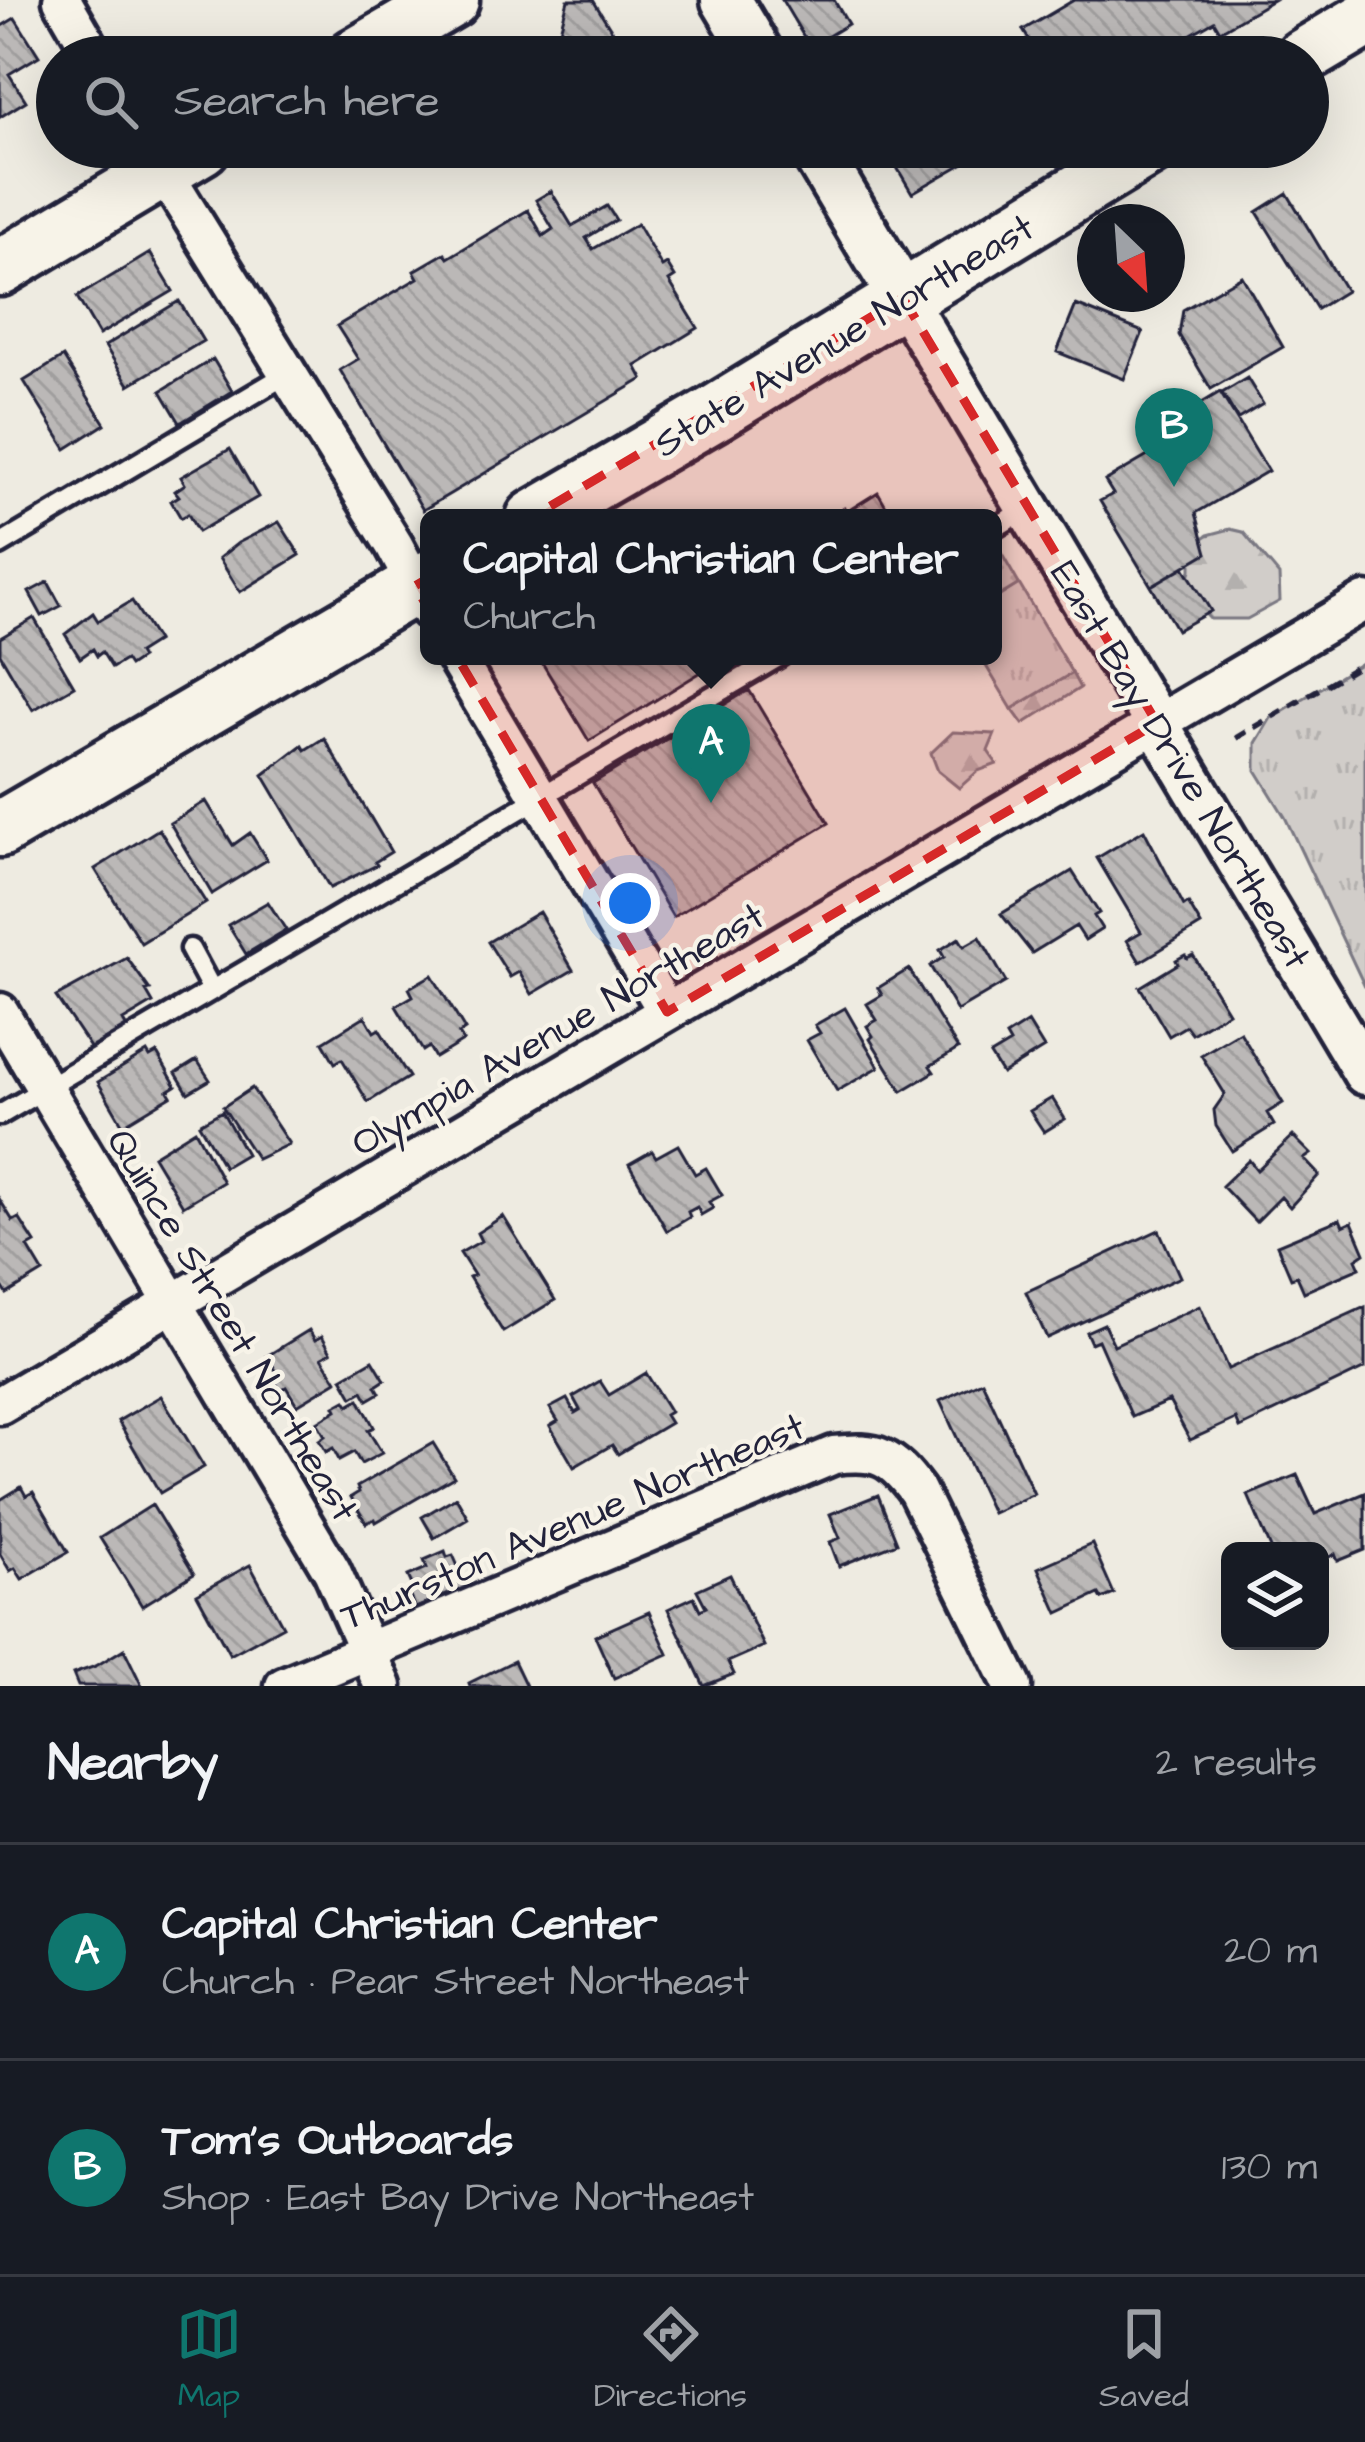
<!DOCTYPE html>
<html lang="en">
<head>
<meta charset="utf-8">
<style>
  body { margin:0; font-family:"Architects Daughter",sans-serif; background:#242831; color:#f1f3f6 }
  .controls { position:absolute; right:36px; bottom:36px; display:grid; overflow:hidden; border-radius:18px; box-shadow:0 12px 48px #0002 }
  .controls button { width:108px; height:108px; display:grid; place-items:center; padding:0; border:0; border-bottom:3px solid #363941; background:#171b24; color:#f1f3f6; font:60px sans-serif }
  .compass { position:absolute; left:1077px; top:204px; width:108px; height:108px; border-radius:50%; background:#171b24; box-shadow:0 12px 48px #0002; rotate:155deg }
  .you { position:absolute; left:630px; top:903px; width:42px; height:42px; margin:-30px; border:9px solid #fff; border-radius:50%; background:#1a73e8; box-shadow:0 0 0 18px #1a73e833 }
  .badge { display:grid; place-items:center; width:78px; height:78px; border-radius:50%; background:#0f766e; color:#fff; font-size:39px; font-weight:700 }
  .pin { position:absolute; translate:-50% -99px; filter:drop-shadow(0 3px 6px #0008) }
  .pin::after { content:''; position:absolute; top:63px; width:42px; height:36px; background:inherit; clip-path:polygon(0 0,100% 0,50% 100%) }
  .popup { position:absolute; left:420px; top:509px; width:582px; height:156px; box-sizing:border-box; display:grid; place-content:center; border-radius:18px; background:#171b24; filter:drop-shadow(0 3px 9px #0005); font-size:39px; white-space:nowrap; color:#9ea1a6 }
  .popup b { font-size:45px; color:#f1f3f6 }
  .popup::after { content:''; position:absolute; left:50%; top:100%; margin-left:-24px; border:24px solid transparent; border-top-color:#171b24 }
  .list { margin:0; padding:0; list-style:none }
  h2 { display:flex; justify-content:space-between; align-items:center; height:156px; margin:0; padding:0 48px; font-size:51px }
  h2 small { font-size:39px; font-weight:400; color:#9ea1a6 }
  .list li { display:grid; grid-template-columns:78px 1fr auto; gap:36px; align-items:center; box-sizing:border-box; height:216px; padding:0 48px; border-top:3px solid #363941 }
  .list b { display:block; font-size:45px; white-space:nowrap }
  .list p { margin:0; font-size:39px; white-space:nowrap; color:#9ea1a6 }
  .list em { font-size:39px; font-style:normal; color:#9ea1a6 }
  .icon { flex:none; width:66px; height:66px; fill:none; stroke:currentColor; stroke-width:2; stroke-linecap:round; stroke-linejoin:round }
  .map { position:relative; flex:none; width:1365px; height:1686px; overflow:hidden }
  .search { position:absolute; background:#171b24; box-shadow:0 12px 48px #0002; left:36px; right:36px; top:36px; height:132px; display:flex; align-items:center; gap:30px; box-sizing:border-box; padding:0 42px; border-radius:66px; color:#9ea1a6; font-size:45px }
  .sheet { height:588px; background:#171b24 }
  nav { display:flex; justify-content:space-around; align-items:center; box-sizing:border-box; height:168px; border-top:3px solid #363941; background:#171b24; font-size:33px; color:#9ea1a6 }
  nav a { display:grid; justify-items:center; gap:6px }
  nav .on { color:#0f766e }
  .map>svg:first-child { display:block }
  .forest { fill:url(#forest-firs); stroke:#7a7882; stroke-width:3 }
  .park { fill:url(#park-tufts); stroke:#7a7882; stroke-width:3 }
  .garden { fill:url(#garden-dots); stroke:#7a7882; stroke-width:3 }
  .building { fill:url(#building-back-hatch); stroke:#22223b; stroke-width:3 }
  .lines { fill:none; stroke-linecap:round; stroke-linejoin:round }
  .service-casing { stroke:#22223b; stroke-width:27 }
  .minor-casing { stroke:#22223b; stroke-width:45 }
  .tertiary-casing { stroke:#22223b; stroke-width:51 }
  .secondary-casing { stroke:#22223b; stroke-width:57 }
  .primary-casing { stroke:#22223b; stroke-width:63 }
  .path { stroke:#22223b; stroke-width:6; stroke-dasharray:12 9; stroke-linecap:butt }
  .service { stroke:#f7f3e8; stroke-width:18 }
  .minor { stroke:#f7f3e8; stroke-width:36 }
  .tertiary { stroke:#f7f3e8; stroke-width:42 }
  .secondary { stroke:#f7f3e8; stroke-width:48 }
  .primary { stroke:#f7f3e8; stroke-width:54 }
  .marked { fill:#d62828; fill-opacity:0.2; stroke:#d62828; stroke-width:9; stroke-dasharray:24 15; stroke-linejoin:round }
  .labels { text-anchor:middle; stroke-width:9; stroke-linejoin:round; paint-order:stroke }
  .street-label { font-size:39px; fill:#22223b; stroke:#f7f3e8 }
</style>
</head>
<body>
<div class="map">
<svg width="1365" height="1686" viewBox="0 0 1365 1686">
  <defs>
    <pattern id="forest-firs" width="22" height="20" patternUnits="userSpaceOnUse" patternTransform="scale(3)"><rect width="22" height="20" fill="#d1cdc9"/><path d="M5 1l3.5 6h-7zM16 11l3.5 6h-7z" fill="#b3b0ae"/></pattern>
    <pattern id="park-tufts" width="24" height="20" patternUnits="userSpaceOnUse" patternTransform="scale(3)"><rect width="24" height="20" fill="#d1cdc9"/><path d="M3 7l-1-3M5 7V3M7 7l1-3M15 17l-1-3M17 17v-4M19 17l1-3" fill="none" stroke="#b3b0ae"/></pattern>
    <pattern id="garden-dots" width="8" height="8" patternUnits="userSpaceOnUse" patternTransform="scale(3)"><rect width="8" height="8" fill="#d1cdc9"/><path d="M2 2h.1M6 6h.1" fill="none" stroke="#b3b0ae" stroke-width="1.8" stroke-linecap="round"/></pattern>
    <pattern id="building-back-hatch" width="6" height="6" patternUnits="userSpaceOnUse" patternTransform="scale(3)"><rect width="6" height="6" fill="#bbb8b7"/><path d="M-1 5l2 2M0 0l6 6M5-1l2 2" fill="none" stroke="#a09e9e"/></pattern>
  </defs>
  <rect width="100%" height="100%" fill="#eeebe1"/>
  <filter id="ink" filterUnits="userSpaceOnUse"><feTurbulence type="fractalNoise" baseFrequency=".00833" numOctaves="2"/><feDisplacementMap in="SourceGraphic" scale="24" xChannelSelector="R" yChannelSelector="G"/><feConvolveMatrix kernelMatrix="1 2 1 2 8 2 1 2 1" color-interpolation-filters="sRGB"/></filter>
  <g filter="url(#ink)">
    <!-- forest -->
    <path class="forest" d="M1230 529 1243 532 1279 575 1280 601 1247 619H1210L1184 591 1191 570V546L1208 535Z
      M1072 673 1080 688 1023 724 1012 709Z
      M953 732 995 734 988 751 997 764 978 771 959 788 938 771 931 753Z"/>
    <!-- park -->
    <path class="park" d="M1019 584 1072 673 1012 709 980 656H993V600Z
      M1365 661V987L1285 817 1256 770V743L1271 718Z"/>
    <!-- garden -->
    <path class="garden" d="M996 544 1019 584 993 600V546Z"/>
    <!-- building -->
    <path class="building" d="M568 0H593L628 57H553Z
      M782 0H834L848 24 810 47Z
      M1074 0H1273L1220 31 1214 21 1162 51 1166 57H1039L1023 30Z
      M15 18 39 56 9 74 26 101 0 117V27Z
      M885 147H958L966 162 912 193Z
      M551 191 572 226 607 206 616 220 586 238 593 249 637 224 662 267 667 264 675 277 669 281 698 328 636 366 643 379 423 510 340 370 358 359 337 326 418 278 414 271 445 253 448 258 528 210 543 236 553 229 536 200Z
      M1287 193 1346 291 1317 309 1257 212Z
      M150 253 173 291 99 335 77 297Z
      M1242 276 1283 347 1211 389 1179 335 1183 310Z
      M179 301 203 341 129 385 105 346Z
      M1076 305 1143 332 1124 379 1057 352Z
      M63 357 105 424 66 449 24 381Z
      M213 359 232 391 180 423 161 391Z
      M1247 378 1263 404 1238 419 1222 393Z
      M1220 392 1268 471 1196 513 1207 553 1151 586 1100 501 1113 494 1105 481 1158 450 1149 435Z
      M230 449 258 497 198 532 188 514 181 518 171 501 179 496 175 491 185 484 181 477Z
      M878 492 893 518H827L844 508 846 512Z
      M279 522 300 555 240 592 219 558 238 543Z
      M1184 567 1211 611 1177 630 1151 586Z
      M48 582 61 606 42 616 29 592Z
      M132 601 157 641 138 653 141 658 129 666 125 660 112 668 102 652 97 656 93 649 80 658 65 634 93 613 98 621Z
      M34 618 74 686 33 710 0 654V638Z
      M538 656H705L711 666 589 741Z
      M749 690 829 823 673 917 593 783Z
      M324 738 391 852 375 862 377 865 330 888 263 775 302 745 305 750Z
      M206 801 233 845 250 833 267 860 212 894 170 823Z
      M159 829 206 903 141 943 95 869Z
      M1144 830 1184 906 1188 903 1201 925 1140 962 1127 940 1141 932 1097 858Z
      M1072 871 1099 913 1094 916 1102 929 1085 940 1076 926 1032 953 1001 914Z
      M268 902 286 930 246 954 228 925Z
      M539 912 573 970 532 994 519 972 510 977 488 942Z
      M980 937 1006 982 957 1011 930 966 944 957 940 950 959 938 964 946Z
      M1185 955 1187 958 1193 955 1228 1012 1192 1034 1186 1026 1169 1036 1140 987 1178 964 1176 960Z
      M127 958 150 990 146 991 153 1003 123 1021 127 1028 91 1049 56 997Z
      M909 969 958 1049 930 1066 934 1072 902 1091 870 1039 873 1036 867 1026 877 1020 867 1004 882 995 878 988Z
      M432 975 465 1030 459 1034 463 1041 435 1058 429 1047 423 1051 396 1006 413 996 409 988Z
      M845 1008 879 1067 837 1091 807 1040 820 1033 815 1025Z
      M365 1016 374 1032 379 1029 409 1077 368 1102 342 1059 335 1063 323 1042Z
      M1028 1022 1044 1048 1002 1074 990 1055 1010 1043 1006 1036Z
      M1240 1032 1283 1103 1267 1113 1274 1125 1232 1151 1216 1126 1214 1110 1225 1094 1201 1055Z
      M147 1052 150 1057 157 1053 176 1086 168 1091 171 1096 123 1125 98 1082Z
      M197 1060 210 1080 188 1093 176 1073Z
      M252 1088 289 1144 257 1159 223 1107Z
      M1052 1098 1065 1119 1044 1132 1030 1111Z
      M222 1111 246 1154 224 1167 199 1124Z
      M195 1130 223 1182 183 1206 153 1156Z
      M1293 1136 1311 1154 1304 1159 1319 1175 1290 1207 1281 1197 1256 1222 1222 1186 1249 1160 1257 1170Z
      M678 1145 695 1174 706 1168 722 1195 709 1202 713 1208 701 1215 697 1207 688 1212 690 1217 667 1231 629 1164 652 1151 656 1157Z
      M0 1200 13 1221 19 1218 35 1243 28 1247 43 1272 7 1294 0 1283Z
      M503 1216 555 1300 503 1332 469 1277 474 1275 460 1253 481 1241 477 1233Z
      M1340 1219 1343 1226 1352 1222 1365 1253 1356 1259 1360 1268 1304 1292 1297 1276 1291 1278 1277 1245Z
      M1159 1230 1180 1277 1047 1338 1026 1292Z
      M1200 1306 1228 1369 1365 1307V1368L1240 1428 1236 1419 1190 1440 1169 1401 1132 1417 1098 1340 1091 1343 1086 1332 1104 1324 1114 1345Z
      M309 1330 315 1340 322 1336 331 1352 322 1357 337 1381 297 1405 286 1387 280 1390 272 1377 278 1374 267 1356Z
      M373 1360 385 1380 376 1386 380 1393 368 1400 363 1391 353 1397 342 1378Z
      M646 1373 670 1412 665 1415 670 1423 618 1454 612 1445 574 1467 550 1426 558 1421 550 1408 567 1399 575 1413 580 1410 573 1397 600 1381 609 1395Z
      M982 1381 1034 1494 992 1513 940 1401Z
      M161 1396 204 1467 160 1493 118 1421Z
      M359 1399 374 1427 368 1430 382 1453 361 1464 354 1452 339 1460 333 1448 326 1452 319 1440 325 1436 317 1422 337 1410 335 1406 346 1400 349 1405Z
      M433 1443 454 1477 376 1522 375 1519 366 1523 351 1497 359 1492 357 1487Z
      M1297 1475 1315 1514 1365 1493V1550L1338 1561 1335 1554 1320 1560V1551H1272L1248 1495Z
      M21 1487 26 1496 33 1492 68 1552 22 1579 15 1568 10 1571 0 1554V1500Z
      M878 1495 897 1543 839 1566 830 1542 840 1538 830 1514Z
      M456 1497 468 1518 434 1538 422 1517Z
      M152 1505 194 1574 142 1606 100 1538Z
      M1092 1544 1114 1594 1102 1599 1099 1594 1058 1613 1038 1568Z
      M445 1551 447 1557 453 1555 472 1598 426 1618 421 1606 415 1609 408 1592 414 1589 408 1576 427 1568 424 1560Z
      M250 1565 283 1626 230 1655 197 1594Z
      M730 1575 764 1646 728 1662 734 1674 704 1686 668 1609 694 1597 700 1610 706 1607 697 1590Z
      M649 1612 668 1654 614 1678 595 1636Z
      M124 1649 142 1686H78L73 1674 96 1666Z
      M514 1661 526 1686H470L469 1683Z"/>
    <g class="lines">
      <!-- service casing -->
      <g class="service-casing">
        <path id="service" d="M993 529 1029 507
          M0 545 287 374
          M190 949 212 990
          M0 1115 780 656"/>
      </g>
      <!-- minor casing -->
      <g class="minor-casing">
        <path id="minor" d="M62 0 95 57
          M148 147 394 545 429 611
          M455 656 667 1012
          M0 1012 332 1571 383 1686
          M0 1405 1365 601
          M284 1686 834 1455C878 1450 891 1456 917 1491L1013 1686"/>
      </g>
      <!-- tertiary casing -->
      <g class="tertiary-casing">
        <path id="tertiary" d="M903 298 1365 1073"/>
      </g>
      <!-- secondary casing -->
      <g class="secondary-casing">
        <path id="secondary" d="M726 0 760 57
          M813 147 903 298"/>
      </g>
      <!-- primary casing -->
      <g class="primary-casing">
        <path id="primary" d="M354 57 451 0
          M1303 57 1365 20
          M0 268 202 147
          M534 518 715 413 1151 147
          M0 829 429 578"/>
      </g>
      <!-- path -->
      <path class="path" d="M1236 738 1365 662"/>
      <!-- service -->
      <use href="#service" class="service"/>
      <!-- minor -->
      <use href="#minor" class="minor"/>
      <!-- tertiary -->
      <use href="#tertiary" class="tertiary"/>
      <!-- secondary -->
      <use href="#secondary" class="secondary"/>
      <!-- primary -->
      <use href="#primary" class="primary"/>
    </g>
  </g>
  <!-- marked area -->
  <path class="marked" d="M903 298 1157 723 667 1012 415 586Z"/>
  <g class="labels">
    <!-- street labels -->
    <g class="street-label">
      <text transform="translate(843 334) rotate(-31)" y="14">State Avenue Northeast</text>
      <text transform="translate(1182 764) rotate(59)" y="14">East Bay Drive Northeast</text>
      <text transform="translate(557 1028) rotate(-30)" y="14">Olympia Avenue Northeast</text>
      <text transform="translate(234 1324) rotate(59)" y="14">Quince Street Northeast</text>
      <text transform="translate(572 1520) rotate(-23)" y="14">Thurston Avenue Northeast</text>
    </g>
  </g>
</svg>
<div class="controls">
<button><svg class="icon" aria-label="layers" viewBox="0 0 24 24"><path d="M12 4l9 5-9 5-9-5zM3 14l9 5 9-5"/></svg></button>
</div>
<svg class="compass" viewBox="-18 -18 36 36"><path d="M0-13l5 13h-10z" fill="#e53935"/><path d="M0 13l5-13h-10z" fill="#9ea1a6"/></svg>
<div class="you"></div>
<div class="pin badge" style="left:711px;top:803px">A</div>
<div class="popup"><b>Capital Christian Center</b>Church</div>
<div class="pin badge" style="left:1174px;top:487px">B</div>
<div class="search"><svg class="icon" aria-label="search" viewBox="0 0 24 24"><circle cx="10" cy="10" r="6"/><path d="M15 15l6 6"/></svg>Search here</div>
</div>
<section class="sheet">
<h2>Nearby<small>2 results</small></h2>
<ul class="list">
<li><span class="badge">A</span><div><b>Capital Christian Center</b><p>Church · Pear Street Northeast</p></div><em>20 m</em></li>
<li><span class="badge">B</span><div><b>Tom's Outboards</b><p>Shop · East Bay Drive Northeast</p></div><em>130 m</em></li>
</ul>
</section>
<nav>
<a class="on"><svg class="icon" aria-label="map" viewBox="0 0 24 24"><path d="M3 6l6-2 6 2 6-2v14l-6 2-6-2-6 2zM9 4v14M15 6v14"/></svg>Map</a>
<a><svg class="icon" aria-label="directions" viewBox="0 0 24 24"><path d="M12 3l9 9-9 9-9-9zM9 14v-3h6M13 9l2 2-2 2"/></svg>Directions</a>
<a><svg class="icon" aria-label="saved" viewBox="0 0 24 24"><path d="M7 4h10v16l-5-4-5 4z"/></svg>Saved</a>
</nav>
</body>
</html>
